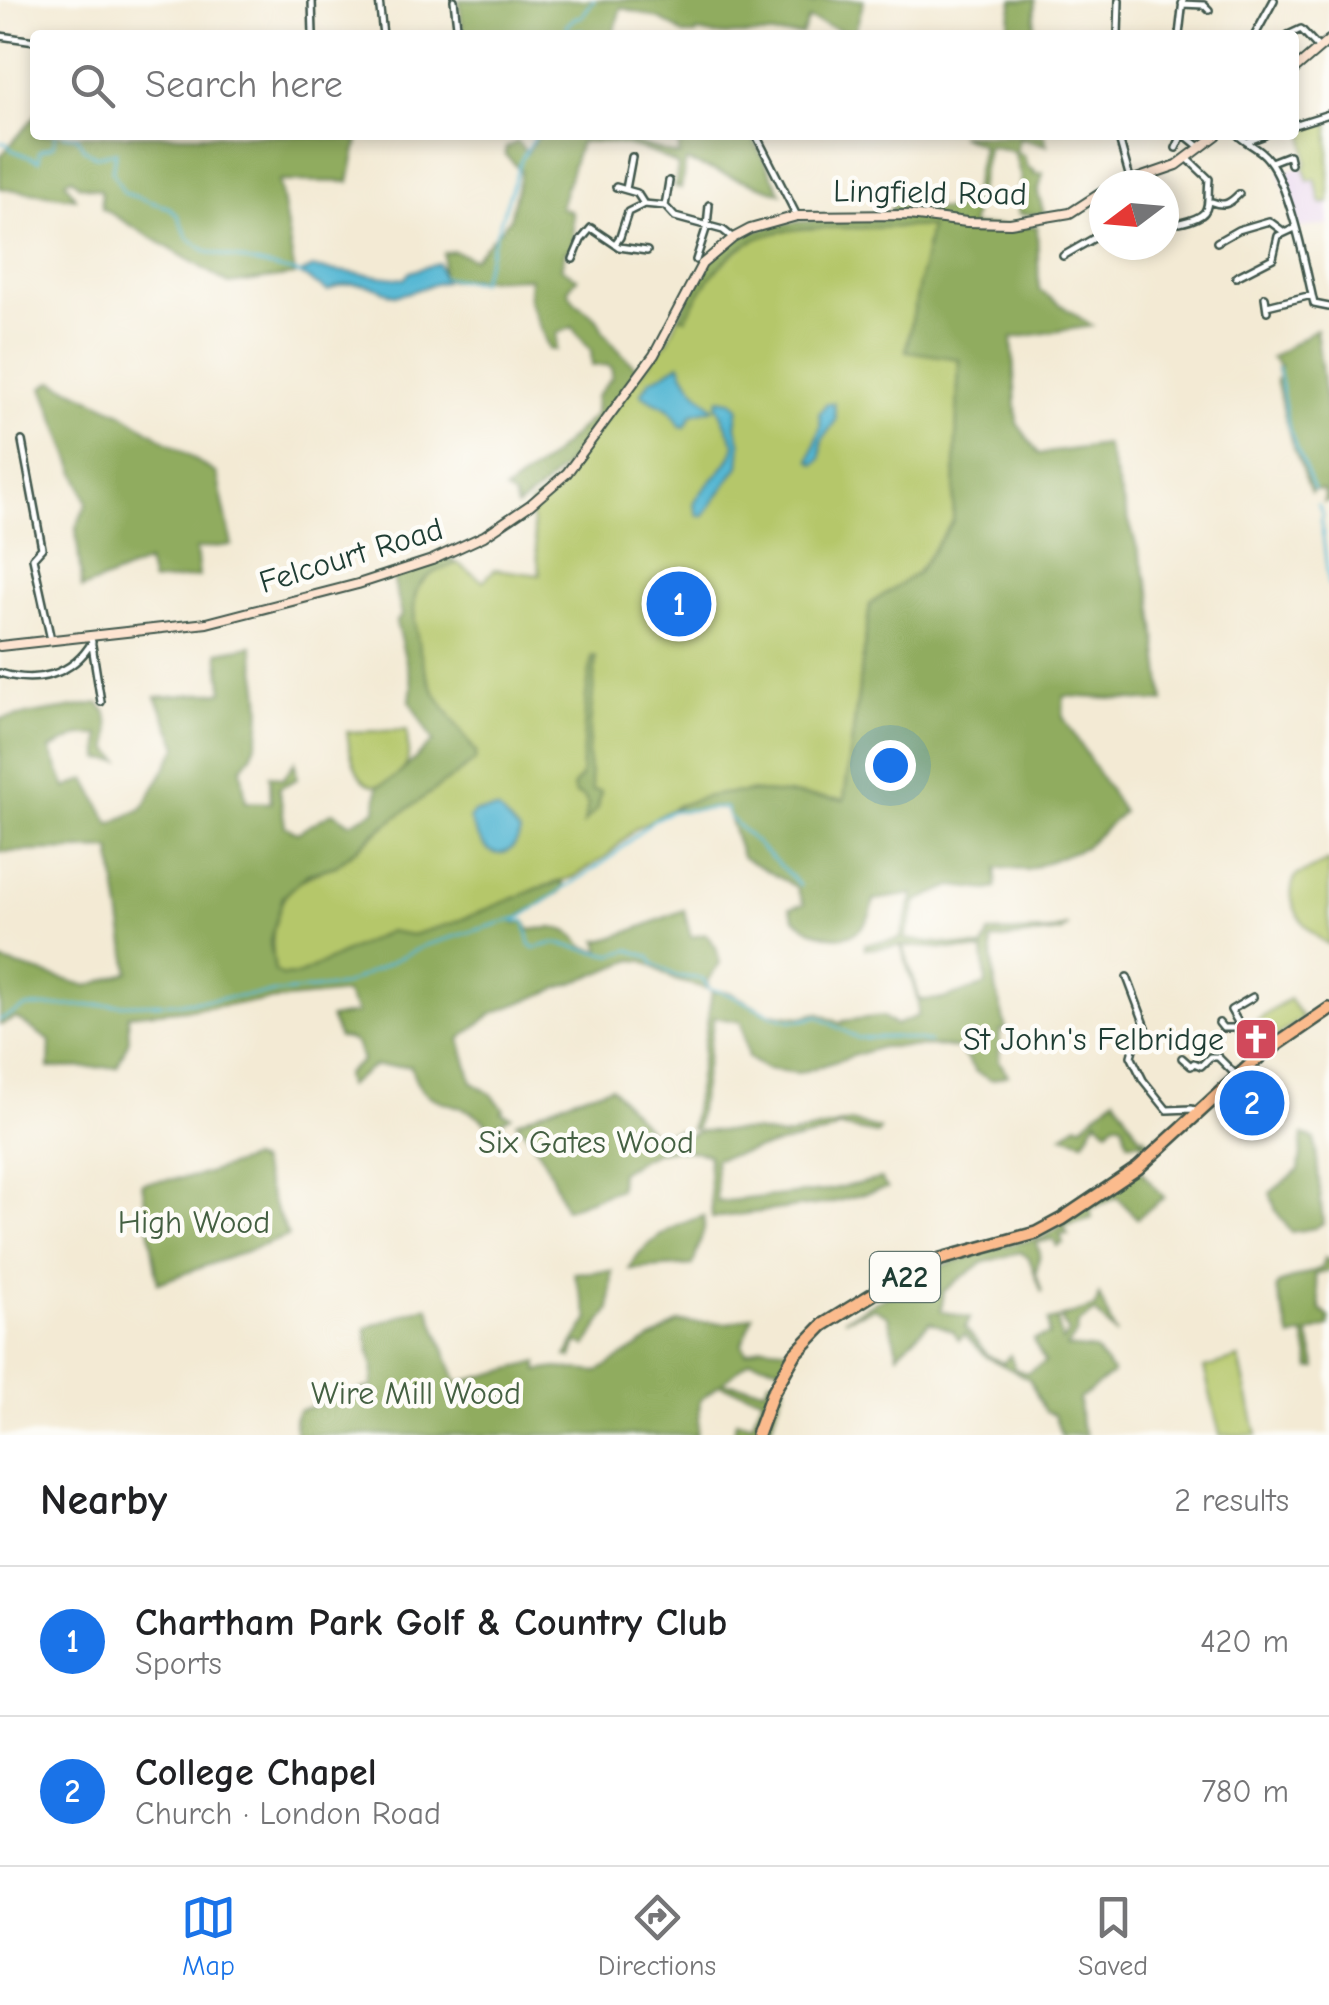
<!DOCTYPE html>
<html lang="en">
<head>
<meta charset="utf-8">
<style>
  body { margin:0; font-family:"Comic Neue",sans-serif; background:#f2f2f2; color:#202124 }
  .compass { position:absolute; left:1089px; top:170px; width:90px; height:90px; border-radius:50%; background:#fff; box-shadow:0 5px 15px #0003; rotate:254deg }
  .you { position:absolute; left:890px; top:765px; width:35px; height:35px; margin:-25px; border:8px solid #fff; border-radius:50%; background:#1a73e8; box-shadow:0 0 0 15px #1a73e833 }
  .badge { display:grid; place-items:center; width:65px; height:65px; border-radius:50%; background:#1a73e8; color:#fff; font-size:32px; font-weight:700 }
  .pin { position:absolute; translate:-50% -50%; border:5px solid #fff; box-shadow:0 2px 10px #0006 }
  .list { margin:0; padding:0; list-style:none }
  h2 { display:flex; justify-content:space-between; align-items:center; height:130px; margin:0; padding:0 40px; font-size:42px }
  h2 small { font-size:32px; font-weight:400; color:#757577 }
  .list li { display:grid; grid-template-columns:65px 1fr auto; gap:30px; align-items:center; box-sizing:border-box; height:150px; padding:0 40px; border-top:2px solid #e0e0e0 }
  .list b { display:block; font-size:38px; white-space:nowrap }
  .list p { margin:0; font-size:32px; white-space:nowrap; color:#757577 }
  .list em { font-size:32px; font-style:normal; color:#757577 }
  .icon { flex:none; width:55px; height:55px; fill:none; stroke:currentColor; stroke-width:2; stroke-linecap:round; stroke-linejoin:round }
  .map { position:relative; flex:none; width:1329px; height:1435px; overflow:hidden }
  .search { position:absolute; background:#fff; box-shadow:0 5px 15px #0003; left:30px; right:30px; top:30px; height:110px; display:flex; align-items:center; gap:25px; box-sizing:border-box; padding:0 35px; border-radius:10px; color:#757577; font-size:38px }
  .sheet { height:430px; background:#fff }
  nav { display:flex; justify-content:space-around; align-items:center; box-sizing:border-box; height:140px; border-top:2px solid #e0e0e0; background:#fff; font-size:28px; color:#757577 }
  nav a { display:grid; justify-items:center; gap:5px }
  nav .on { color:#1a73e8 }
  .map>svg:first-child { display:block }
  .built { fill:#e7d2ef }
  .green { fill:#b5c76a; stroke:#6a824f; stroke-width:2.5 }
  .forest { fill:#90ac5e; stroke:#587449; stroke-width:2.5; fill-rule:evenodd }
  .water { fill:#56b8d4; stroke:#3a7a84; stroke-width:2.5 }
  .lines { fill:none; stroke-linecap:round; stroke-linejoin:round }
  .stream { stroke:#56b8d4; stroke-width:2.5 }
  .street-casing { stroke:#3f574c; stroke-width:10 }
  .secondary-casing { stroke:#3f574c; stroke-width:12 }
  .highway-casing { stroke:#3f574c; stroke-width:16 }
  .street { stroke:#fff; stroke-width:5 }
  .secondary { stroke:#fde4d1; stroke-width:8 }
  .highway { stroke:#fbbb8d; stroke-width:11 }
  .labels { text-anchor:middle; stroke-width:9; stroke-linejoin:round; paint-order:stroke }
  .shield { fill:#fdfcf7; stroke:#62766e; stroke-width:2.5 }
  .shield-label { font-size:30px; font-weight:bold; fill:#1f3d34 }
  .street-label { font-size:32px; fill:#1f3d34; stroke:#fdfcf7 }
  .poi-label { font-size:32px; fill:#1f3d34; stroke:#fdfcf7; text-anchor:end }
  .park-label { font-size:32px; fill:#446042; stroke:#fdfcf7 }
</style>
</head>
<body>
<div class="map">
<svg width="1329" height="1435" viewBox="0 0 1329 1435">
  <rect width="100%" height="100%" fill="#fdfcf7"/>
  <filter id="ink" filterUnits="userSpaceOnUse"><feTurbulence type="fractalNoise" baseFrequency=".01" numOctaves="2"/><feDisplacementMap in="SourceGraphic" scale="20" xChannelSelector="R" yChannelSelector="G"/><feConvolveMatrix kernelMatrix="1 2 1 2 8 2 1 2 1" color-interpolation-filters="sRGB"/></filter>
  <filter id="wash" filterUnits="userSpaceOnUse"><feTurbulence type="fractalNoise" baseFrequency=".0048" numOctaves="4" result="noise"/><feDisplacementMap in="SourceGraphic" scale="40" xChannelSelector="R" yChannelSelector="G"/><feGaussianBlur stdDeviation="2.25" result="paint"/><feColorMatrix in="noise" values="0 0 0 0 0 0 0 0 0 0 0 0 0 0 0 0 0 1.4 0 .05"/><feComposite in="paint" operator="in"/></filter>
  <g filter="url(#wash)">
    <rect width="100%" height="100%" fill="#f3ead4"/>
    <!-- built -->
    <path class="built" d="M1329 119V225L1298 228 1279 173 1307 165 1304 126Z"/>
    <!-- green -->
    <path class="green" d="M1329 119V203L1321 204 1315 179 1308 181 1303 166 1307 164 1304 126Z
      M800 226H931L906 350 959 358 953 521 917 573 870 604 844 800 749 791 679 805 635 829 607 856 574 877 539 888 453 923 412 935 389 932 298 975 283 976 275 971C266 916 280 880 336 866L476 752C462 731 444 710 432 687 422 667 407 607 418 588 426 574 442 569 457 563L483 581 495 569 540 575 530 505 550 490 669 339 679 316 686 317C712 266 740 235 800 226Z
      M407 730C407 740 410 754 407 763 405 769 396 779 391 781 358 800 350 755 347 732Z
      M1329 861V945C1307 932 1281 904 1296 876Z
      M1289 999 1303 1018 1266 1044 1254 1029 1258 1026 1255 1022Z
      M1239 1358 1257 1435H1220L1204 1368Z"/>
    <!-- forest -->
    <path class="forest" d="M459 0H784L814 4 816 0H864L854 35 809 19 802 35H712L697 32 696 35H683C668 18 641 14 621 7L613 35H463Z
      M1013 0H1035L1034 28 1070 31 1069 35H1007Z
      M35 116V135H299L358 140 349 182 279 181 295 275 229 284 102 208 101 190 78 185 72 178 65 181 75 198 0 188V157Z
      M538 135H621L624 140 679 156V135H751L781 193 686 161 681 188 675 187 678 166C652 148 611 140 580 142L560 207 572 212 574 251 566 250 561 268 577 278 568 289C573 306 584 307 596 318 600 322 601 328 604 333 611 341 629 363 638 368 602 420 570 471 517 507L514 497 505 491 544 463 595 415 596 397 612 377V368L608 365 592 366 591 351 572 327 557 333 556 350 549 349 529 300 530 278 441 280 444 253 454 251 473 259 510 219 521 170 505 155 506 148 517 142 527 153Z
      M959 135H1044L1047 145 1019 138 1016 151 1024 156 1027 167 1035 171 1034 174 1043 173 1038 193 1044 214H1019L1017 203 1021 178 1014 152 988 145 971 226H1037L1039 290 1092 326 1012 338 1017 423 1039 454 1106 445 1151 594 1164 702 1064 696 1063 717 1123 812 1085 847 1027 870 997 868 996 888 988 890 952 886 917 901 905 939 983 948 989 933 1051 931 1069 925 1060 932 991 940 995 984 1006 1029 1000 1031 999 1061 1008 1075 991 1080 976 1072 959 1049 944 1046 881 1047 799 1073 766 1069 748 1058 741 1022 714 1017 696 1129H691L712 991 729 992 768 1013 801 1017 818 1013 841 1024 843 1021 882 1016 895 1025 918 1016V1001L901 946 865 949V944L900 939 914 894 874 900C866 947 825 944 794 918L790 908 804 904 796 887 742 857 726 808 669 811C720 781 787 794 844 800L870 604 917 573 953 521 959 359 906 351 930 227C906 226 883 228 859 228 768 226 730 231 686 318L679 316C689 299 697 277 710 261 752 212 830 222 888 219L893 204 945 210 970 207 982 145ZM903 946 983 951 986 985 943 999 920 1000Z
      M1316 329 1329 425V501L1324 502 1325 491 1314 489 1311 492 1291 440 1276 379 1279 378 1277 368 1280 366 1271 358Z
      M53 381 122 413 217 474 232 545 196 549 199 577 152 582 147 562 82 589 76 529 87 502 43 387Z
      M443 555 457 563C442 569 426 574 418 588 407 607 422 667 432 687 444 710 462 731 476 753L475 761 378 830 336 866 309 873 283 897 270 942 275 971 283 976 298 975 389 931 412 935 453 923 539 888 563 882V890L515 920V923L525 921 529 930C554 926 568 925 584 947L601 951 598 941C609 942 667 916 684 910L691 937 706 934 716 947 720 964 707 981 709 989 675 980 644 961 633 960 493 1013 460 1039 472 1082 492 1095 504 1109 501 1112 511 1116 490 1128C467 1094 420 1115 411 1066H374L347 1086 345 1074 362 1061C357 1044 357 1039 339 1038L330 1018 357 1013 345 993 128 1015 129 1040 117 1067 49 1068 50 1041 16 1018 0 1025V961L88 986 129 972 111 849 0 852V719L99 703C111 715 110 733 109 749L120 761 100 759V735H80L50 749 66 788 86 779 110 824 142 809 178 746 156 697 223 692 218 652 252 646C259 684 272 738 241 768L246 802 271 803 270 775 283 779 295 761 297 779 279 788 285 826 297 833 333 812 350 823 376 810 378 786C400 779 414 757 433 742L410 701 412 685 396 622 402 615 392 574Z
      M592 656 596 657 588 754 592 790 601 791 598 808 584 823 588 805 584 797 575 794 573 787 581 777 586 696Z
      M611 1087 650 1131 661 1134 679 1130 686 1137 699 1131H755L781 1137 851 1122 880 1129 878 1134 839 1127 827 1133 715 1159 717 1202 823 1191 881 1179 887 1188 830 1203 712 1218 708 1154C665 1145 657 1149 620 1172L619 1189 565 1209C553 1177 541 1146 516 1122L573 1098Z
      M1115 1097 1142 1140 1144 1136 1150 1144 1173 1124 1167 1135 1135 1165 1164 1197 1137 1218 1117 1197 1090 1209 1092 1218 1064 1226 1068 1235 1060 1234 1063 1243 1057 1246 1053 1239 1036 1243 1040 1253 1036 1273 1042 1293 1029 1258 1020 1252 982 1263 944 1291 941 1311 970 1318 965 1328 988 1355 1003 1363 1010 1355 1015 1369 1027 1373 1045 1362 1033 1340 1049 1335 1048 1321 1057 1319 1062 1342 1069 1332 1060 1318 1095 1307 1099 1295 1116 1335 1095 1312 1078 1324 1077 1333 1067 1347 1095 1350 1113 1373 1079 1399 1081 1425 1086 1435H1061L1054 1415 1045 1412 1029 1379 987 1357 964 1334 959 1340 953 1331 930 1322 898 1354 888 1316 874 1308 844 1319 941 1266 1006 1245 1042 1238 1057 1229 1142 1152 1143 1142H1128L1123 1124 1115 1122 1108 1130 1097 1119 1084 1141 1063 1135 1077 1124 1083 1125Z
      M1303 1135 1315 1139 1323 1223 1315 1228 1291 1232 1276 1211 1270 1193 1299 1170Z
      M250 1159 259 1162 272 1201 288 1236 158 1283 142 1183 198 1176Z
      M704 1216V1229L693 1265 629 1269C645 1241 673 1225 704 1216Z
      M1325 1258 1329 1260V1271L1315 1275 1321 1310 1329 1317V1327L1308 1333 1317 1368 1311 1369 1304 1334 1291 1338 1276 1288 1278 1284 1322 1268Z
      M612 1271 610 1309 586 1346 580 1343 576 1345 572 1358 566 1356 589 1319 574 1273Z
      M428 1306 457 1383 538 1362V1371L557 1368 597 1372 679 1322 729 1323 753 1316 742 1344 746 1353 762 1346 792 1349 781 1367 750 1360 723 1382 766 1389 770 1379 785 1385 768 1435H733L736 1421 752 1424 763 1397 719 1385 700 1400 697 1435H297L294 1419 298 1411 372 1386 373 1367 365 1328Z"/>
    <!-- water -->
    <path class="water" d="M438 263 444 282C430 284 408 294 397 295 389 296 382 288 375 287 357 283 344 281 328 291L300 274 312 268 404 279 410 272Z
      M680 364C687 384 701 396 714 408L692 414 685 427 680 426C668 401 660 408 641 394L651 379C664 377 668 368 680 364Z
      M719 399 732 401 739 407 736 426 741 444 739 466 703 516 698 515 694 504C705 481 729 471 735 444L717 405Z
      M834 403 836 420 822 440 821 459 815 464 810 460 821 426 819 414 826 404Z
      M498 810 520 833C518 841 515 848 506 852 486 861 476 832 469 819L474 812Z"/>
    <g class="lines">
      <!-- stream -->
      <path class="stream" d="M585 35 581 30 569 32 566 26 576 17H581L594 0
        M63 135 76 136 84 149 95 156 116 152 112 171 124 193 170 208 178 216 188 238 208 252 302 274
        M0 143H6L12 150 39 161V151L53 146 56 135
        M444 278 480 282 521 160 536 135
        M1278 368 1289 429 1314 489
        M1318 504 1323 515 1321 521 1329 586
        M515 921H525L530 944 535 948 554 943 612 955 630 950 650 957 654 964 676 976 703 979 709 989C739 992 775 1025 801 1020 807 1020 812 1017 817 1016L857 1038 895 1037 929 1042
        M0 1020 26 1007 177 1003 342 986 426 945 521 917 609 859 653 820 672 811 726 808 729 817 800 885"/>
    </g>
  </g>
  <g filter="url(#ink)">
    <g class="lines">
      <!-- street casing -->
      <g class="street-casing">
        <path id="street" d="M312 0 313 35
          M379 0 383 35
          M454 0 458 35
          M1182 4 1204 5 1209 10
          M1118 35 1119 0
          M1179 35 1183 0
          M1255 35 1274 0
          M1288 35 1301 29 1319 48
          M0 36 35 41
          M1294 125 1329 114
          M756 135 797 216
          M1118 135 1131 182
          M1185 135 1201 148
          M1238 135C1246 144 1259 147 1268 159 1290 186 1306 268 1314 304L1329 307
          M1249 141 1265 135
          M1176 148 1182 135
          M1271 162 1289 155 1291 164
          M616 187 637 193 644 204
          M626 189 632 157
          M1212 202C1225 207 1230 203 1239 194
          M665 206 669 181
          M1180 223C1215 215 1206 207 1209 179L1187 158
          M1217 242 1238 230 1269 221 1284 232
          M615 244 620 237 628 212 644 204 665 206 675 217 723 230 733 238
          M1063 256 1103 233 1104 215
          M573 259 581 240 591 228 619 247 647 251
          M696 260 707 226 709 205
          M1236 277 1273 258 1278 236 1295 228
          M1265 297 1267 311
          M1267 306 1312 295
          M22 441 42 548 33 558 51 640
          M92 645 101 702
          M0 673C36 684 72 676 92 642L90 636
          M1127 977 1147 1030 1135 1042 1131 1056 1143 1080 1167 1110 1192 1109 1197 1113
          M1219 1023 1223 1028H1236L1259 1057
          M1236 1028 1239 1024 1231 1010 1253 997
          M1182 1058 1191 1066 1194 1063 1201 1066 1210 1057H1218L1237 1076"/>
      </g>
      <!-- secondary casing -->
      <g class="secondary-casing">
        <path id="secondary" d="M1294 70 1329 40
          M1119 185 1177 165 1217 135
          M0 646 207 623 358 584 432 560 484 536 530 505 567 473 654 355 702 264 733 238 750 229 797 216 909 215 967 222 1010 223 1070 213 1104 191"/>
      </g>
      <!-- highway casing -->
      <g class="highway-casing">
        <path id="highway" d="M757 1435 772 1394 795 1354 823 1325 881 1289 941 1259 1036 1233 1062 1219 1138 1168 1259 1057 1329 1009"/>
      </g>
      <!-- street -->
      <use href="#street" class="street"/>
      <!-- secondary -->
      <use href="#secondary" class="secondary"/>
      <!-- highway -->
      <use href="#highway" class="highway"/>
    </g>
  </g>
  <!-- icons -->
  <defs>
    <g id="church-square" transform="scale(2.25)"><rect x="-9" y="-9" width="18" height="18" rx="4" fill="#d1495b" stroke="#fdfcf7"/><path d="M-1.2-6h2.4v3.5h3.3v2.4h-3.3V6h-2.4V-.1h-3.3v-2.4h3.3Z" fill="#fff"/></g>
  </defs>
  <g fill-rule="evenodd">
    <use href="#church-square" x="1256" y="1039"/>
  </g>
  <g class="labels">
    <!-- shield labels -->
    <rect class="shield" x="870" y="1252" width="70" height="50" rx="8"/>
    <g class="shield-label">
      <text x="905" y="1287">A22</text>
    </g>
    <!-- street labels -->
    <g class="street-label">
      <text transform="translate(930 192) rotate(1)" y="11">Lingfield Road</text>
      <text transform="translate(351 555) rotate(-17)" y="11">Felcourt Road</text>
    </g>
    <!-- poi labels -->
    <g class="poi-label">
      <text x="1224" y="1050">St John's Felbridge</text>
    </g>
    <!-- park labels -->
    <g class="park-label">
      <text x="586" y="1153">Six Gates Wood</text>
      <text x="194" y="1233">High Wood</text>
      <text x="416" y="1404">Wire Mill Wood</text>
    </g>
  </g>
</svg>
<svg class="compass" viewBox="-18 -18 36 36"><path d="M0-13l5 13h-10z" fill="#e53935"/><path d="M0 13l5-13h-10z" fill="#757577"/></svg>
<div class="you"></div>
<div class="pin badge" style="left:679px;top:604px">1</div>
<div class="pin badge" style="left:1252px;top:1103px">2</div>
<div class="search"><svg class="icon" aria-label="search" viewBox="0 0 24 24"><circle cx="10" cy="10" r="6"/><path d="M15 15l6 6"/></svg>Search here</div>
</div>
<section class="sheet">
<h2>Nearby<small>2 results</small></h2>
<ul class="list">
<li><span class="badge">1</span><div><b>Chartham Park Golf &amp; Country Club</b><p>Sports</p></div><em>420 m</em></li>
<li><span class="badge">2</span><div><b>College Chapel</b><p>Church · London Road</p></div><em>780 m</em></li>
</ul>
</section>
<nav>
<a class="on"><svg class="icon" aria-label="map" viewBox="0 0 24 24"><path d="M3 6l6-2 6 2 6-2v14l-6 2-6-2-6 2zM9 4v14M15 6v14"/></svg>Map</a>
<a><svg class="icon" aria-label="directions" viewBox="0 0 24 24"><path d="M12 3l9 9-9 9-9-9zM9 14v-3h6M13 9l2 2-2 2"/></svg>Directions</a>
<a><svg class="icon" aria-label="saved" viewBox="0 0 24 24"><path d="M7 4h10v16l-5-4-5 4z"/></svg>Saved</a>
</nav>
</body>
</html>
